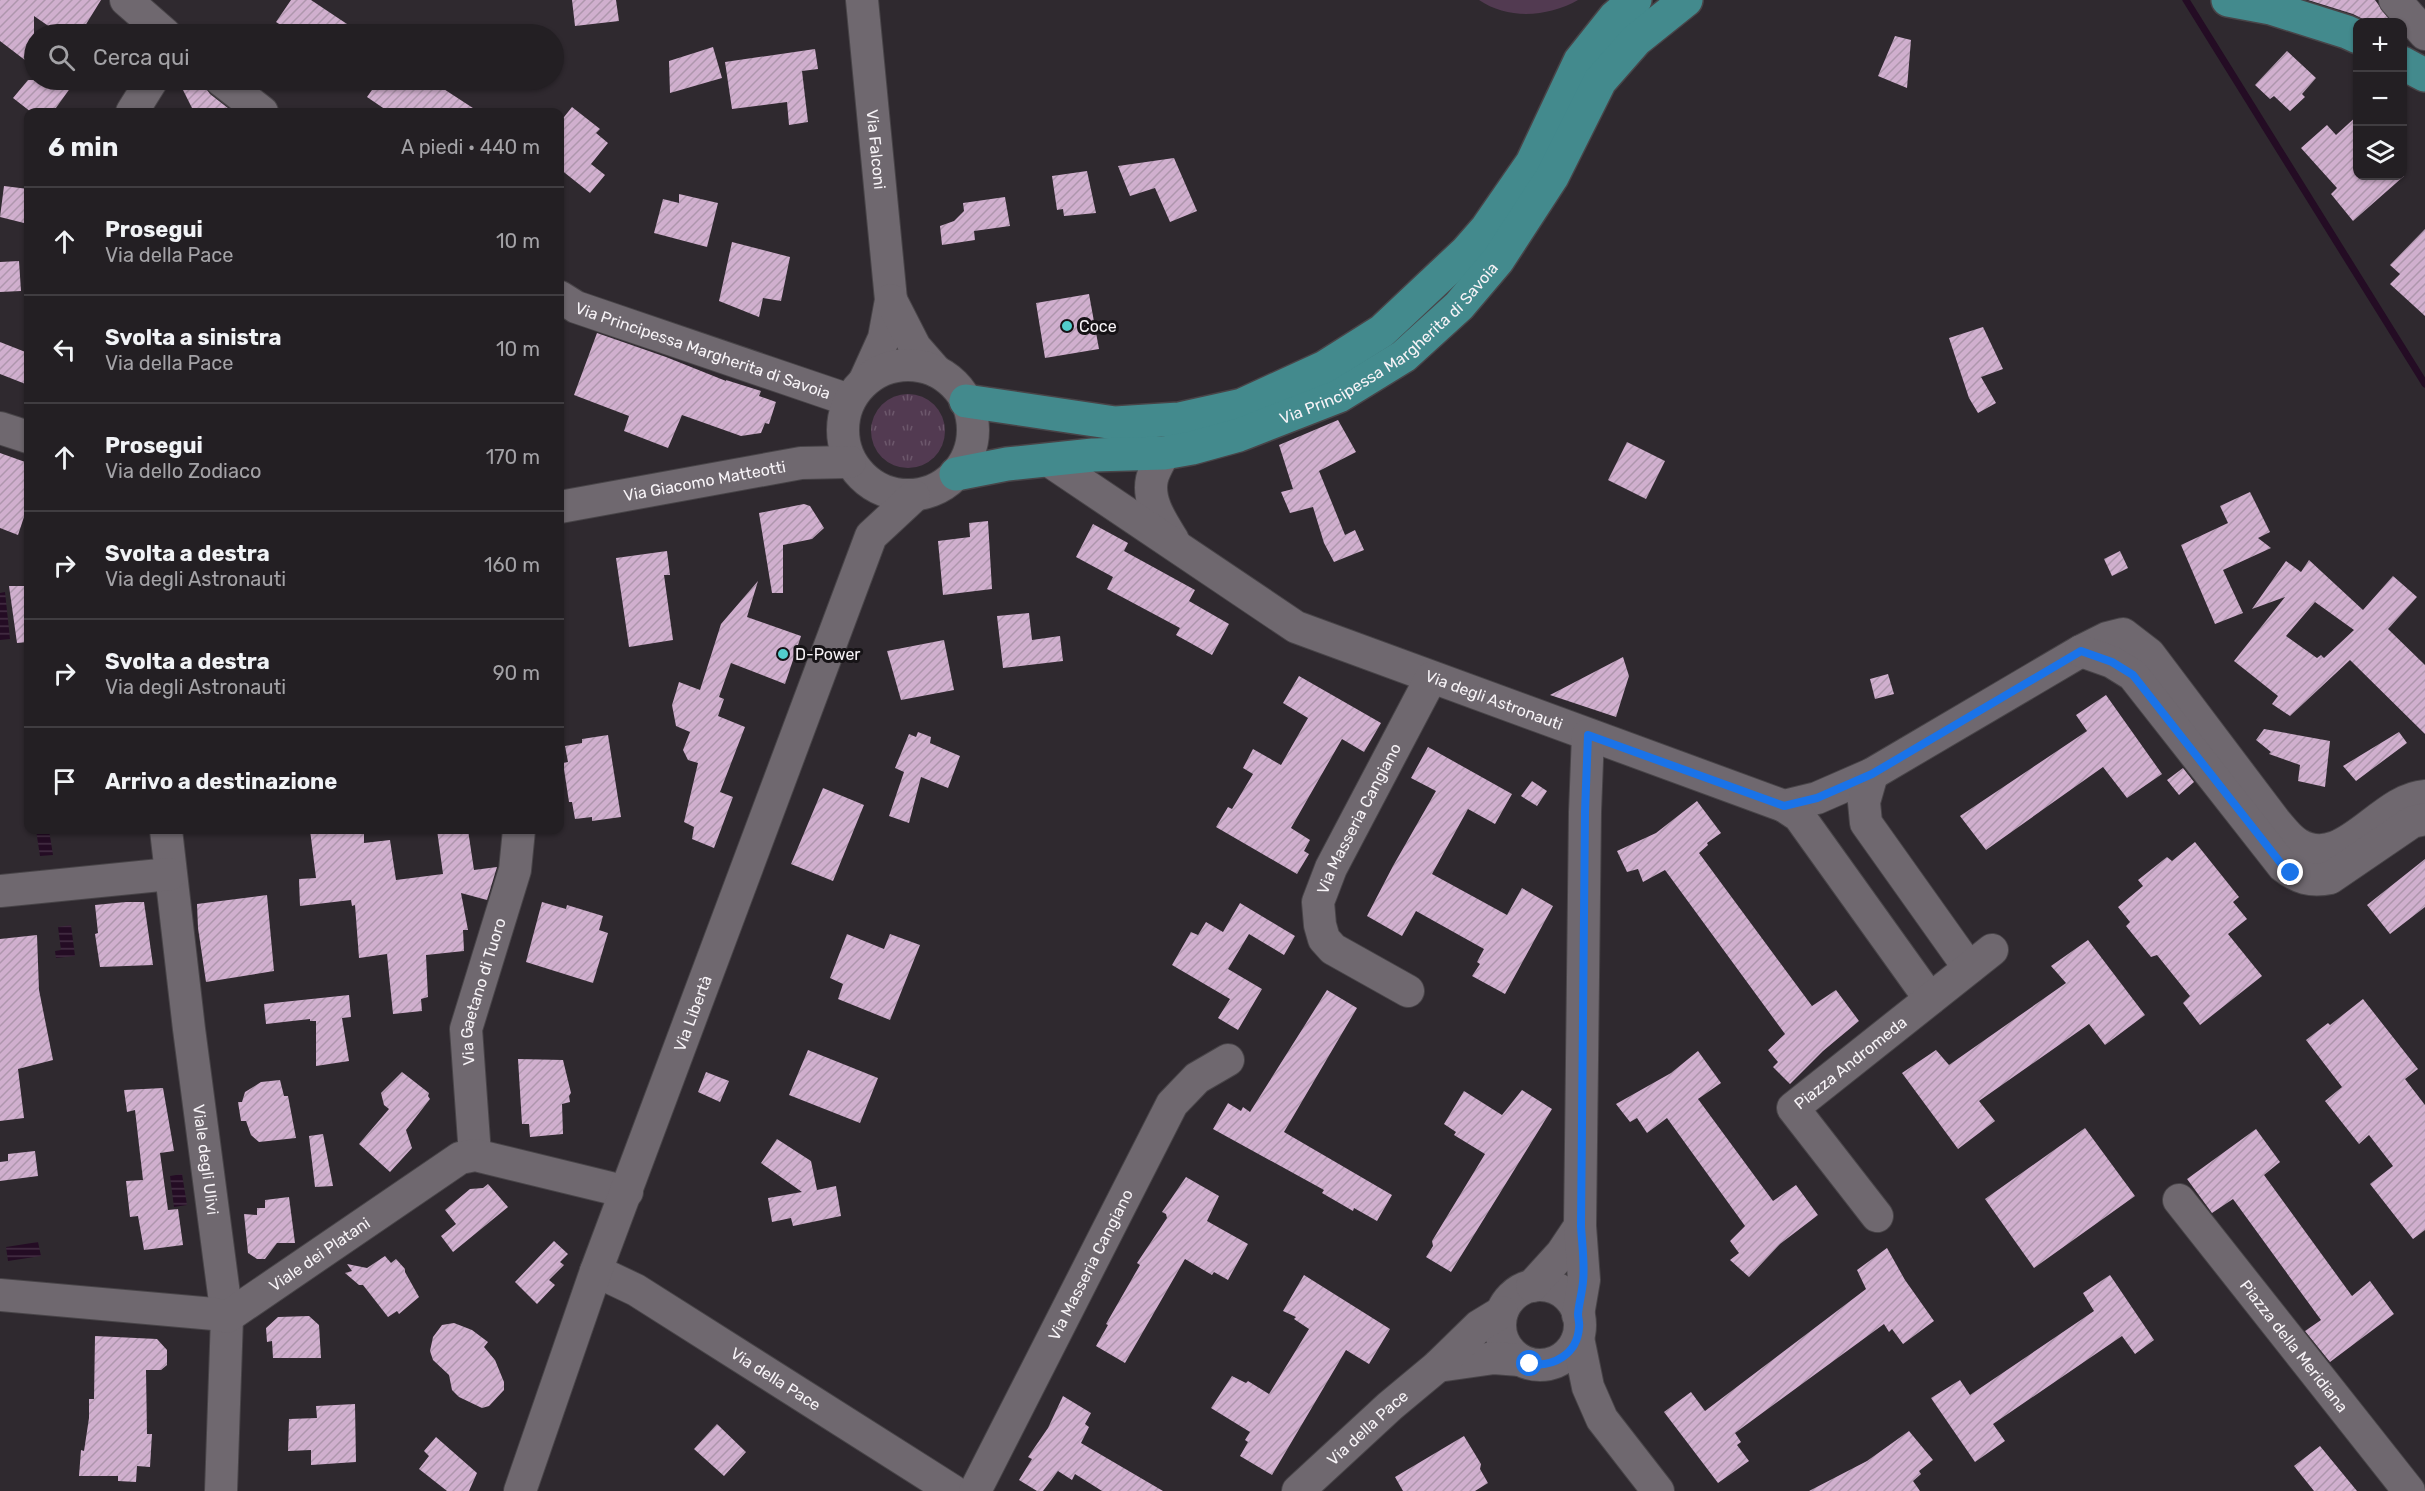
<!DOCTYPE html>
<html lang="it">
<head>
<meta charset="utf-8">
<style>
  body { margin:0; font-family:Rubik,sans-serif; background:#2f2c30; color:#f1f3f6 }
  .controls { position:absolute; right:18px; top:18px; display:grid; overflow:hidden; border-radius:12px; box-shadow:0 2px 4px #0004 }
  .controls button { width:54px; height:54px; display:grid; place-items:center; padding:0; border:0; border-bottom:2px solid #403d41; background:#231f23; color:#f1f3f6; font:30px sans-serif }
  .stop { position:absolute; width:18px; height:18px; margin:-14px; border:4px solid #1a73e8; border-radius:50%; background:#fff }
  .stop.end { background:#1a73e8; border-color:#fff; box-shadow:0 2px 6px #0008 }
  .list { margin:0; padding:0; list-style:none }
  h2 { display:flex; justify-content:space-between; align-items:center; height:78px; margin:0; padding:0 24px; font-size:26px }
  h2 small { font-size:20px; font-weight:400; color:#a3a2a6 }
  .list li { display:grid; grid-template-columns:39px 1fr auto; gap:18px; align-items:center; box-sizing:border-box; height:108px; padding:0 24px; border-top:2px solid #403d41 }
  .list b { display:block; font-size:22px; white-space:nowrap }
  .list p { margin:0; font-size:20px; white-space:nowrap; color:#a3a2a6 }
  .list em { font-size:20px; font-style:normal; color:#a3a2a6 }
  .icon { flex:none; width:33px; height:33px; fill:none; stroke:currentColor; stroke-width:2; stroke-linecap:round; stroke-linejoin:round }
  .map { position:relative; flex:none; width:2425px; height:1491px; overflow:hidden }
  .search { position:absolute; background:#231f23; box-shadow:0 2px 4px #0004; left:24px; top:24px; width:540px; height:66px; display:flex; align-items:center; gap:15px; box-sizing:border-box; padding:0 21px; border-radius:33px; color:#a3a2a6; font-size:22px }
  .panel { position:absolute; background:#231f23; box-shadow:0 2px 4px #0004; left:24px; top:108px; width:540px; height:726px; border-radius:12px }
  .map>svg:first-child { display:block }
  .grass { fill:url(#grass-tufts) }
  .green { fill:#523a51 }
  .water { fill:url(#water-rules) }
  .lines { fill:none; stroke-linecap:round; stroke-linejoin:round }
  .stream { stroke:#240c24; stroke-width:7 }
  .building { fill:url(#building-hatch); fill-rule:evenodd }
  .minor-casing { stroke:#484448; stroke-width:34 }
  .major-casing { stroke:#484448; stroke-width:36 }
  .minor { stroke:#6f686f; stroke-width:32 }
  .major { stroke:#438a8d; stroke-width:33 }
  .route { stroke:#1a73e8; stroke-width:8 }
  .poi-dot { fill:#52cdcd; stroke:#161316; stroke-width:2 }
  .labels { text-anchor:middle; stroke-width:6; stroke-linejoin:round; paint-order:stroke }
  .street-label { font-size:16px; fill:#f7f3f7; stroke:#161316 }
  .poi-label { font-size:16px; fill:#f7f3f7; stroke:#161316; text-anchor:start }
</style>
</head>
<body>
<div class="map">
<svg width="2425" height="1491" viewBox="0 0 2425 1491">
  <defs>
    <pattern id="grass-tufts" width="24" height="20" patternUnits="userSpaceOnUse" patternTransform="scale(1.5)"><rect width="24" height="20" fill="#523a51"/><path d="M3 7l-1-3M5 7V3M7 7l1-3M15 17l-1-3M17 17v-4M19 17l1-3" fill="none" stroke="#6c576b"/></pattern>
    <pattern id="water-rules" width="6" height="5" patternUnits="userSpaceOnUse" patternTransform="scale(1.5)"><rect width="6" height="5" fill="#240c24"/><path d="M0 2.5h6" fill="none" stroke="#453045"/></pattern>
    <pattern id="building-hatch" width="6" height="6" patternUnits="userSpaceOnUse" patternTransform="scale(1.5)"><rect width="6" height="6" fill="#d0afce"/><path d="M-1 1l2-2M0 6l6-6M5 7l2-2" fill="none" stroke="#ae96ad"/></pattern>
  </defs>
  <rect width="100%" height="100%" fill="#2f292f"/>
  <!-- grass -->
  <path class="grass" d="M871 431a37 37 0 1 1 74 0a37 37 0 1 1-74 0Z"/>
  <!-- green -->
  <path class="green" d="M1479 0H1578C1548 17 1508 20 1479 0Z"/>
  <!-- water -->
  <path class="water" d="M5 592 10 639 0 640V593Z
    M36 830H49L53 855 40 856Z
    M71 925 75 956 56 958 55 951 61 950 58 927Z
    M182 1174 187 1205 174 1207 170 1176Z
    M38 1242 41 1256 8 1261 6 1247Z"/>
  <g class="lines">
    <!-- stream -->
    <path class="stream" d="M2186 0 2425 384"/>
  </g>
  <!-- building -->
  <path class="building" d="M0 0H101L80 34H60L34 16V67L0 41Z
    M291 0H311L362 34H295L276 22Z
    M572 0H616L619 21 575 26Z
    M2308 0H2375L2391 22H2369L2353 14Z
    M1895 36 1911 40 1907 88 1878 76Z
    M713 47 722 78 670 93 669 61Z
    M815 49 818 69 802 71 808 122 789 125 787 102 732 109 725 62Z
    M2287 51 2316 78 2302 94 2305 97 2290 111 2274 96 2270 99 2255 85Z
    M28 80H76L53 112H31L13 98Z
    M178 80H203L205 87 210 94 233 112H194Z
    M379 80H430L479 112H389L367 97Z
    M572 107 600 129 596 133 608 143 591 164 605 175 590 193 560 169V122Z
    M2358 115V176H2404L2353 221 2331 194 2337 188 2301 148 2327 125 2336 135Z
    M1174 158 1197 211 1170 222 1155 188 1130 196 1118 166Z
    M1087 171 1096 213 1064 216 1063 209 1057 210 1052 176Z
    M4 186 28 189V224L0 217Z
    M679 194 718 203 707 247 654 233 663 199 679 203Z
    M1005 197 1010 226 974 231 975 240 942 245 940 226 954 221 964 211 963 203Z
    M2425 229V316L2390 284 2400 274 2390 265Z
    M732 242 790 257 781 301 763 298 759 317 719 301Z
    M19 261 21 291 0 292V262Z
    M1089 294 1099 349 1045 358 1036 303Z
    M1983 327 2003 369 1981 377 1996 403 1978 413 1969 398 1949 338Z
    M597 333 666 357 726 381V380L761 391 759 396 776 402 769 424 765 423 761 433 741 436 682 415 668 448 624 431 629 416 574 395Z
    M0 342 28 353V385L0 374Z
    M1338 420 1356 452 1319 471 1345 535 1355 530 1364 550 1334 562 1324 543 1313 507 1290 513 1281 492 1293 489 1279 445Z
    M1627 442 1665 461 1646 499 1608 480Z
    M0 453 28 463V505L18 535 0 528Z
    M2250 492 2270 532 2258 538 2271 548 2223 570 2243 613 2215 624 2181 545 2228 523 2220 506Z
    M804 504 810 506 824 528 812 539 783 545V593H772L759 513Z
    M988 521 992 589 943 595 938 541 970 537 969 523Z
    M1093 524 1128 543 1124 551 1195 590 1189 601 1229 624 1212 655 1176 635 1180 628 1107 589 1113 577 1076 557Z
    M667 551 670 575H664L673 640 629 647 616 558Z
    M2120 551 2128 568 2112 576 2104 559Z
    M2309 560 2363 610 2393 576 2417 597 2388 629 2425 665V734L2350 660 2290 716 2272 704 2278 696 2234 661 2285 597 2252 609 2286 561 2301 572ZM2315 602 2354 630 2324 658 2321 655 2317 658 2286 636Z
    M758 581 747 617 801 636 785 684 731 663 719 697 724 699 718 716 745 727 720 792 733 797 714 848 692 839 694 827 684 822 698 763 688 760 683 750 690 732 676 726 672 705 679 682 700 690 721 624Z
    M9 586H28V642L17 643Z
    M1029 613 1032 640 1060 636 1063 661 1003 668 997 616Z
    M944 640 954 690 901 700 887 651Z
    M1623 657 1629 676 1616 717 1550 695Z
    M1888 674 1894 694 1875 699 1870 679Z
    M1299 676 1381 723 1364 752 1342 739 1291 828 1310 840 1304 851 1309 854 1297 874 1216 827 1228 807 1232 809 1253 774 1243 768 1253 749 1281 765 1308 718 1283 703Z
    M2106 695 2162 774 2127 798 2103 767 1986 850 1960 816 2087 731 2076 715Z
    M2264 729 2330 741 2325 787 2298 781 2300 765 2269 754 2271 752 2256 740Z
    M918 732 931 737 930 743 960 756 948 788 921 777 909 823 889 816 904 772 895 768 909 734 916 737Z
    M2399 732 2407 743 2356 781 2343 766Z
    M608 735 621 817 592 821V817L575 819 572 802H569L563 763 568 762 565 746 582 743V739Z
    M1428 747 1512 794 1495 824 1468 809 1432 874 1507 915 1522 888 1553 906 1505 994 1472 976 1480 964 1477 962 1484 949 1416 911 1402 936 1367 916 1393 866 1436 791 1411 778Z
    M2183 768 2194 782 2179 795 2167 780Z
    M1532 781 1547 791 1537 806 1521 796Z
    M823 788 864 805 833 881 791 864Z
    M1697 801 1721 833 1707 843 1708 845 1699 853 1812 1006 1836 990 1859 1021 1823 1051 1790 1084 1773 1067 1778 1062 1768 1050 1785 1034 1665 870 1643 882 1638 869 1627 872 1617 851 1656 833Z
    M310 830H364V843L390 840 396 880 443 874 437 830H468L474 870 497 867 487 900 461 893 468 930H463L464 951 426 955 428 997 421 999 422 1011 393 1014 387 954 359 958 355 905 352 906 351 900 300 906 299 879 316 878Z
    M2195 842 2239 897 2233 902 2247 919 2228 934 2262 976 2200 1025 2183 1003 2190 996 2157 955 2151 957 2126 926 2130 922 2118 907 2143 886 2138 880 2167 857 2172 861Z
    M2425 859V907L2390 934 2367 905Z
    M267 895 274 971 206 982 198 928 197 904Z
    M126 902H144L153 965 100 967 95 934 98 933 95 905Z
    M542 902 566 909 567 905 603 916 599 930 608 933 593 983 526 962Z
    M1240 903 1295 936 1284 955 1249 934 1228 969 1262 989 1238 1030 1218 1018 1230 999 1172 965 1191 932 1198 935 1206 922 1223 932Z
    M847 934 884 949 890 934 920 945 890 1020 838 999 843 984 830 978Z
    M37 935 39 990 53 1060 18 1069 24 1118 0 1121V939Z
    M2088 940 2145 1015 2105 1045 2089 1024 1979 1101 1995 1121 1958 1149 1902 1073 1936 1050 1949 1065 2066 983 2051 966Z
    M1327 990 1357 1008 1284 1132 1392 1195 1377 1221 1354 1208 1353 1211 1322 1193 1324 1190 1213 1129 1228 1103 1241 1111 1243 1107 1250 1112Z
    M349 995 351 1017 342 1018 349 1061 316 1066V1021H310V1019L266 1024 264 1004Z
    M2363 999 2418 1069 2405 1079 2425 1105V1230L2413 1239 2370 1184 2393 1166 2369 1135 2359 1144 2325 1101 2342 1087 2306 1040 2328 1023 2330 1025Z
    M808 1050 878 1078 860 1123 789 1095Z
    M1698 1051 1721 1083 1698 1099 1773 1201 1796 1185 1818 1215 1780 1244 1749 1277 1730 1260 1739 1253 1730 1241 1745 1226 1667 1118 1647 1133 1637 1118 1630 1122 1616 1104 1671 1073Z
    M518 1059 563 1060 571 1093 569 1096 570 1102 562 1104 563 1134 530 1137 529 1124H522Z
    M402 1072 429 1093 428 1096 430 1099 406 1130 412 1148 390 1172 359 1144 389 1109 384 1105 381 1093Z
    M706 1072 729 1081 720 1102 698 1092Z
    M280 1080 284 1096H288L296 1138 259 1142 251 1135 246 1121H241L238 1102H242L245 1092 261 1082Z
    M163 1088 174 1151 160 1153 168 1210 178 1209 183 1245 144 1250 138 1216 130 1217 126 1181 143 1180 135 1110 127 1112 124 1090Z
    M1522 1090 1552 1109 1451 1272 1426 1257 1433 1246 1432 1241 1485 1154 1454 1135 1456 1132 1444 1124 1464 1091 1502 1115Z
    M2085 1128 2135 1196 2034 1268 1985 1199Z
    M2256 1129 2280 1162 2264 1175 2352 1296 2370 1281 2394 1314 2330 1362 2305 1331 2321 1320 2233 1199 2212 1213 2187 1179Z
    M323 1134 333 1186 315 1187 309 1136Z
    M777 1139 811 1161 817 1190 836 1186 841 1216 793 1226 791 1218 772 1222 768 1198 802 1192 761 1163Z
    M35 1151 38 1176 0 1181V1162L8 1161V1154Z
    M1186 1177 1219 1196 1207 1221 1248 1244 1228 1280 1214 1272 1212 1275 1185 1259 1125 1363 1096 1346 1108 1325 1106 1324 1140 1265 1137 1263 1167 1218 1166 1214 1162 1212Z
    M488 1184 508 1207 453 1252 441 1236 456 1224 445 1210 470 1189 483 1188Z
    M289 1197 295 1243H277L265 1259H257L248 1253 244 1214 257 1215V1208H265V1200Z
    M554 1241 568 1254 560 1262 564 1265 549 1280 555 1285 537 1304 515 1282Z
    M1887 1248 1905 1280 1934 1321 1903 1344 1892 1329 1889 1332 1884 1324 1735 1433 1741 1442 1737 1445 1749 1461 1718 1483 1664 1412 1691 1392 1705 1411 1866 1289 1857 1270Z
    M385 1256 391 1263 396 1259 405 1269V1272L419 1297 399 1314 397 1311 388 1317 363 1285H359L345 1273 352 1271 347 1264 367 1268Z
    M1304 1275 1390 1329 1369 1364 1346 1350 1272 1475 1240 1456 1248 1442 1245 1440 1250 1432 1211 1408 1232 1376 1246 1383 1248 1381 1269 1394 1309 1329 1294 1319 1296 1317 1283 1311Z
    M2110 1275 2154 1340 2135 1354 2122 1336 1993 1424 2005 1441 1975 1462 1931 1398 1960 1380 1970 1395 2094 1311 2083 1293Z
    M309 1316 319 1325 321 1358H273L272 1341 267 1342 266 1328 278 1317Z
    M454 1323 472 1330 488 1342 484 1347 495 1360 504 1382V1390L489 1406 482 1408 459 1397 452 1390 449 1375 433 1360 430 1351 433 1337 442 1325Z
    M95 1336 157 1339 167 1350V1365L161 1370H146L147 1434H152L150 1467 137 1466 136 1482 118 1481V1476H79L81 1450 84 1451 89 1418V1399H94Z
    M1063 1396 1091 1413 1085 1424 1089 1427 1081 1443 1163 1491H1102L1075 1474 1072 1480 1058 1471 1043 1491H1037L1019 1480 1032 1459 1028 1457 1048 1428Z
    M355 1404 356 1462 311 1465V1450L288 1451 289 1419 317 1418 316 1406Z
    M717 1424 746 1452 724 1476 694 1449Z
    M1909 1431 1933 1460 1919 1471 1921 1474 1913 1481 1920 1491H1809L1867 1461Z
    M1464 1436 1481 1464 1480 1469 1488 1483 1475 1491H1403L1395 1477Z
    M436 1437 477 1473 469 1491H447L419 1469 429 1456 424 1451Z
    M2320 1446 2357 1491H2314L2294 1466Z"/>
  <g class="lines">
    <!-- minor casing -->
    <g class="minor-casing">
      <g id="minor">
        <path d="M126 0 165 34"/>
        <path id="s1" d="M862 0 891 300 884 338 865 380"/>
        <path d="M2395 0 2425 34"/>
        <path d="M221 80 262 112"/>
        <path d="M132 112 152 80"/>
        <path id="s2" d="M560 297 576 307 849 400"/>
        <path d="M891 300 915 347 936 371"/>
        <circle cx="908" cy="430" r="65"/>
        <path d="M0 428 28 437"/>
        <path d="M1164 453C1160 461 1154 470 1152 479 1147 501 1162 522 1173 540"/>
        <path id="s3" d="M1048 460 1296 627 1784 806 1817 798 1872 774 2081 651 2107 638 2123 634 2149 654 2275 821C2282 829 2289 839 2298 844 2343 872 2380 799 2425 796"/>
        <path id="s4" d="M560 507 801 463 850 462"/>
        <path d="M2081 651 2112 662 2133 675 2283 866C2298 878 2311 882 2330 878L2412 822 2425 819"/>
        <path d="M1872 774 1864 802 1866 823 1969 968"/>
        <path d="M1784 806 1799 816 1930 999"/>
        <path id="s5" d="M166 830 189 1029 227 1317 221 1491"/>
        <path d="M0 891 170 874"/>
        <path id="s6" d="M1408 991 1333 949 1324 939 1320 925 1318 902 1331 868 1431 678"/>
        <path id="s7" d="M475 1155 466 1029 515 870 519 830"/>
        <path id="s8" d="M2179 1200 2409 1491"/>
        <path id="s9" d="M1877 1216 1793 1108 1992 950"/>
        <path id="s10" d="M596 1271 636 1290 953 1491"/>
        <circle cx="1540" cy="1325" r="40"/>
        <path d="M1532 1286 1562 1253 1580 1226"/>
        <path id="s11" d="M0 1295 214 1314 227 1317 460 1158 475 1155 627 1192"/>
        <path d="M1578 1315 1584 1280 1580 1226 1585 812 1588 735"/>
        <path d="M1578 1338 1588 1387 1602 1419 1658 1491"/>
        <path d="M1438 1366 1494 1358 1520 1360"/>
        <path id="s12" d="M520 1491 596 1271 871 536 914 496"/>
        <path id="s13" d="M975 1491 1172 1104 1197 1078 1228 1060"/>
        <path id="s14" d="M1298 1491 1390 1406 1438 1366 1479 1326 1502 1312"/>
      </g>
    </g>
    <!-- major casing -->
    <g class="major-casing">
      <g id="major">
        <path d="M2228 0 2271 8 2347 32 2358 37"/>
        <path d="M2402 63 2425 75"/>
        <path d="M966 401 1115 423 1179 419 1242 405 1325 367 1382 331 1466 252 1487 228 1532 163 1580 61 1615 17 1635 0"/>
        <path id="s15" d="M956 474 1007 464 1093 455 1164 453 1192 448 1239 435 1339 396 1404 356 1459 306 1498 260 1552 177 1600 81 1636 40 1686 0"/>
      </g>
    </g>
    <!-- minor -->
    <use href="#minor" class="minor"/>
    <!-- major -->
    <use href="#major" class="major"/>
  </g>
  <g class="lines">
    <!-- route -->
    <path class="route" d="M1530 1364C1554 1367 1577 1354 1579 1328 1580 1323 1578 1319 1578 1314 1579 1303 1582 1293 1583 1282 1585 1264 1582 1244 1581 1226L1585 812 1588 735 1784 806 1817 798 1872 774 2081 651 2112 662 2133 675 2283 866 2291 873"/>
  </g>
  <!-- markers -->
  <g class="poi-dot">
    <circle cx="1067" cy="326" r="6"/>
    <circle cx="783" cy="654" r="6"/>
  </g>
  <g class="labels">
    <!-- street labels -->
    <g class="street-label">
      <text dy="6" stroke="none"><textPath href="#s1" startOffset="150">Via Falconi</textPath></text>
      <text dy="6" stroke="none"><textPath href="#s15" startOffset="465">Via Principessa Margherita di Savoia</textPath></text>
      <text dy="6" stroke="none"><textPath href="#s2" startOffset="153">Via Principessa Margherita di Savoia</textPath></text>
      <text dy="6" stroke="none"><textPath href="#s4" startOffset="147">Via Giacomo Matteotti</textPath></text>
      <text dy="6" stroke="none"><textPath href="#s3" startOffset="510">Via degli Astronauti</textPath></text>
      <text dy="6" stroke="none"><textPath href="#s6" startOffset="230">Via Masseria Cangiano</textPath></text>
      <text dy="6" stroke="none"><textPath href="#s7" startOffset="166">Via Gaetano di Tuoro</textPath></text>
      <text dy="6" stroke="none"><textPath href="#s12" startOffset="508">Via Libertà</textPath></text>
      <text dy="6" stroke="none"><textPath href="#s9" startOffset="210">Piazza Andromeda</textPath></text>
      <text dy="6" stroke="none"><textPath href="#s5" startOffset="332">Viale degli Ulivi</textPath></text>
      <text dy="6" stroke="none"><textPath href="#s11" startOffset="340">Viale dei Platani</textPath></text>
      <text dy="6" stroke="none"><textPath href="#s13" startOffset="254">Via Masseria Cangiano</textPath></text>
      <text dy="6" stroke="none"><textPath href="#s8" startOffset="186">Piazza della Meridiana</textPath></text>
      <text dy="6" stroke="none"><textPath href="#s10" startOffset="210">Via della Pace</textPath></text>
      <text dy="6" stroke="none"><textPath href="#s14" startOffset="94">Via della Pace</textPath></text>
    </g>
    <!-- poi labels -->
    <g class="poi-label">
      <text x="1079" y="332">Coce</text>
      <text x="795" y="660">D-Power</text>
    </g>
  </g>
</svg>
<div class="controls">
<button>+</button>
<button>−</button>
<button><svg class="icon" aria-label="layers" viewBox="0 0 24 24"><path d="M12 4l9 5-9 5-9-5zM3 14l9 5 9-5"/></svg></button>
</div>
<div class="stop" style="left:1530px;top:1364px"></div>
<div class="stop end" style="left:2291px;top:873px"></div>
<div class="search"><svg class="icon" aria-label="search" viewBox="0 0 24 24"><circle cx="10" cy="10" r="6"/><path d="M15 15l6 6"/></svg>Cerca qui</div>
<section class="panel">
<h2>6 min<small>A piedi · 440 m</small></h2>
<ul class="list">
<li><svg class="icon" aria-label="ahead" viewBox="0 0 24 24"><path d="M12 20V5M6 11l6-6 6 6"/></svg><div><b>Prosegui</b><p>Via della Pace</p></div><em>10 m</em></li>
<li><svg class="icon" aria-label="left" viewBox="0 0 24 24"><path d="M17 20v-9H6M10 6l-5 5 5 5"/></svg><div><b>Svolta a sinistra</b><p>Via della Pace</p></div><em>10 m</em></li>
<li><svg class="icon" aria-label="ahead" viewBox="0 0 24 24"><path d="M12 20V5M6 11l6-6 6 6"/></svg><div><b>Prosegui</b><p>Via dello Zodiaco</p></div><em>170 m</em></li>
<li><svg class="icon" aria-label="right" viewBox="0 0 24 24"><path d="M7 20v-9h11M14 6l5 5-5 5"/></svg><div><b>Svolta a destra</b><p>Via degli Astronauti</p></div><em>160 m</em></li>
<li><svg class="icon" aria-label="right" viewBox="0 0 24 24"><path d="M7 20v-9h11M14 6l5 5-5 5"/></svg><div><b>Svolta a destra</b><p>Via degli Astronauti</p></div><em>90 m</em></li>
<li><svg class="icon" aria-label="arrive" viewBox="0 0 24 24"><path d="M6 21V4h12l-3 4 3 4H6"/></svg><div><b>Arrivo a destinazione</b></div></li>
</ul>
</section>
</div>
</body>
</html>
